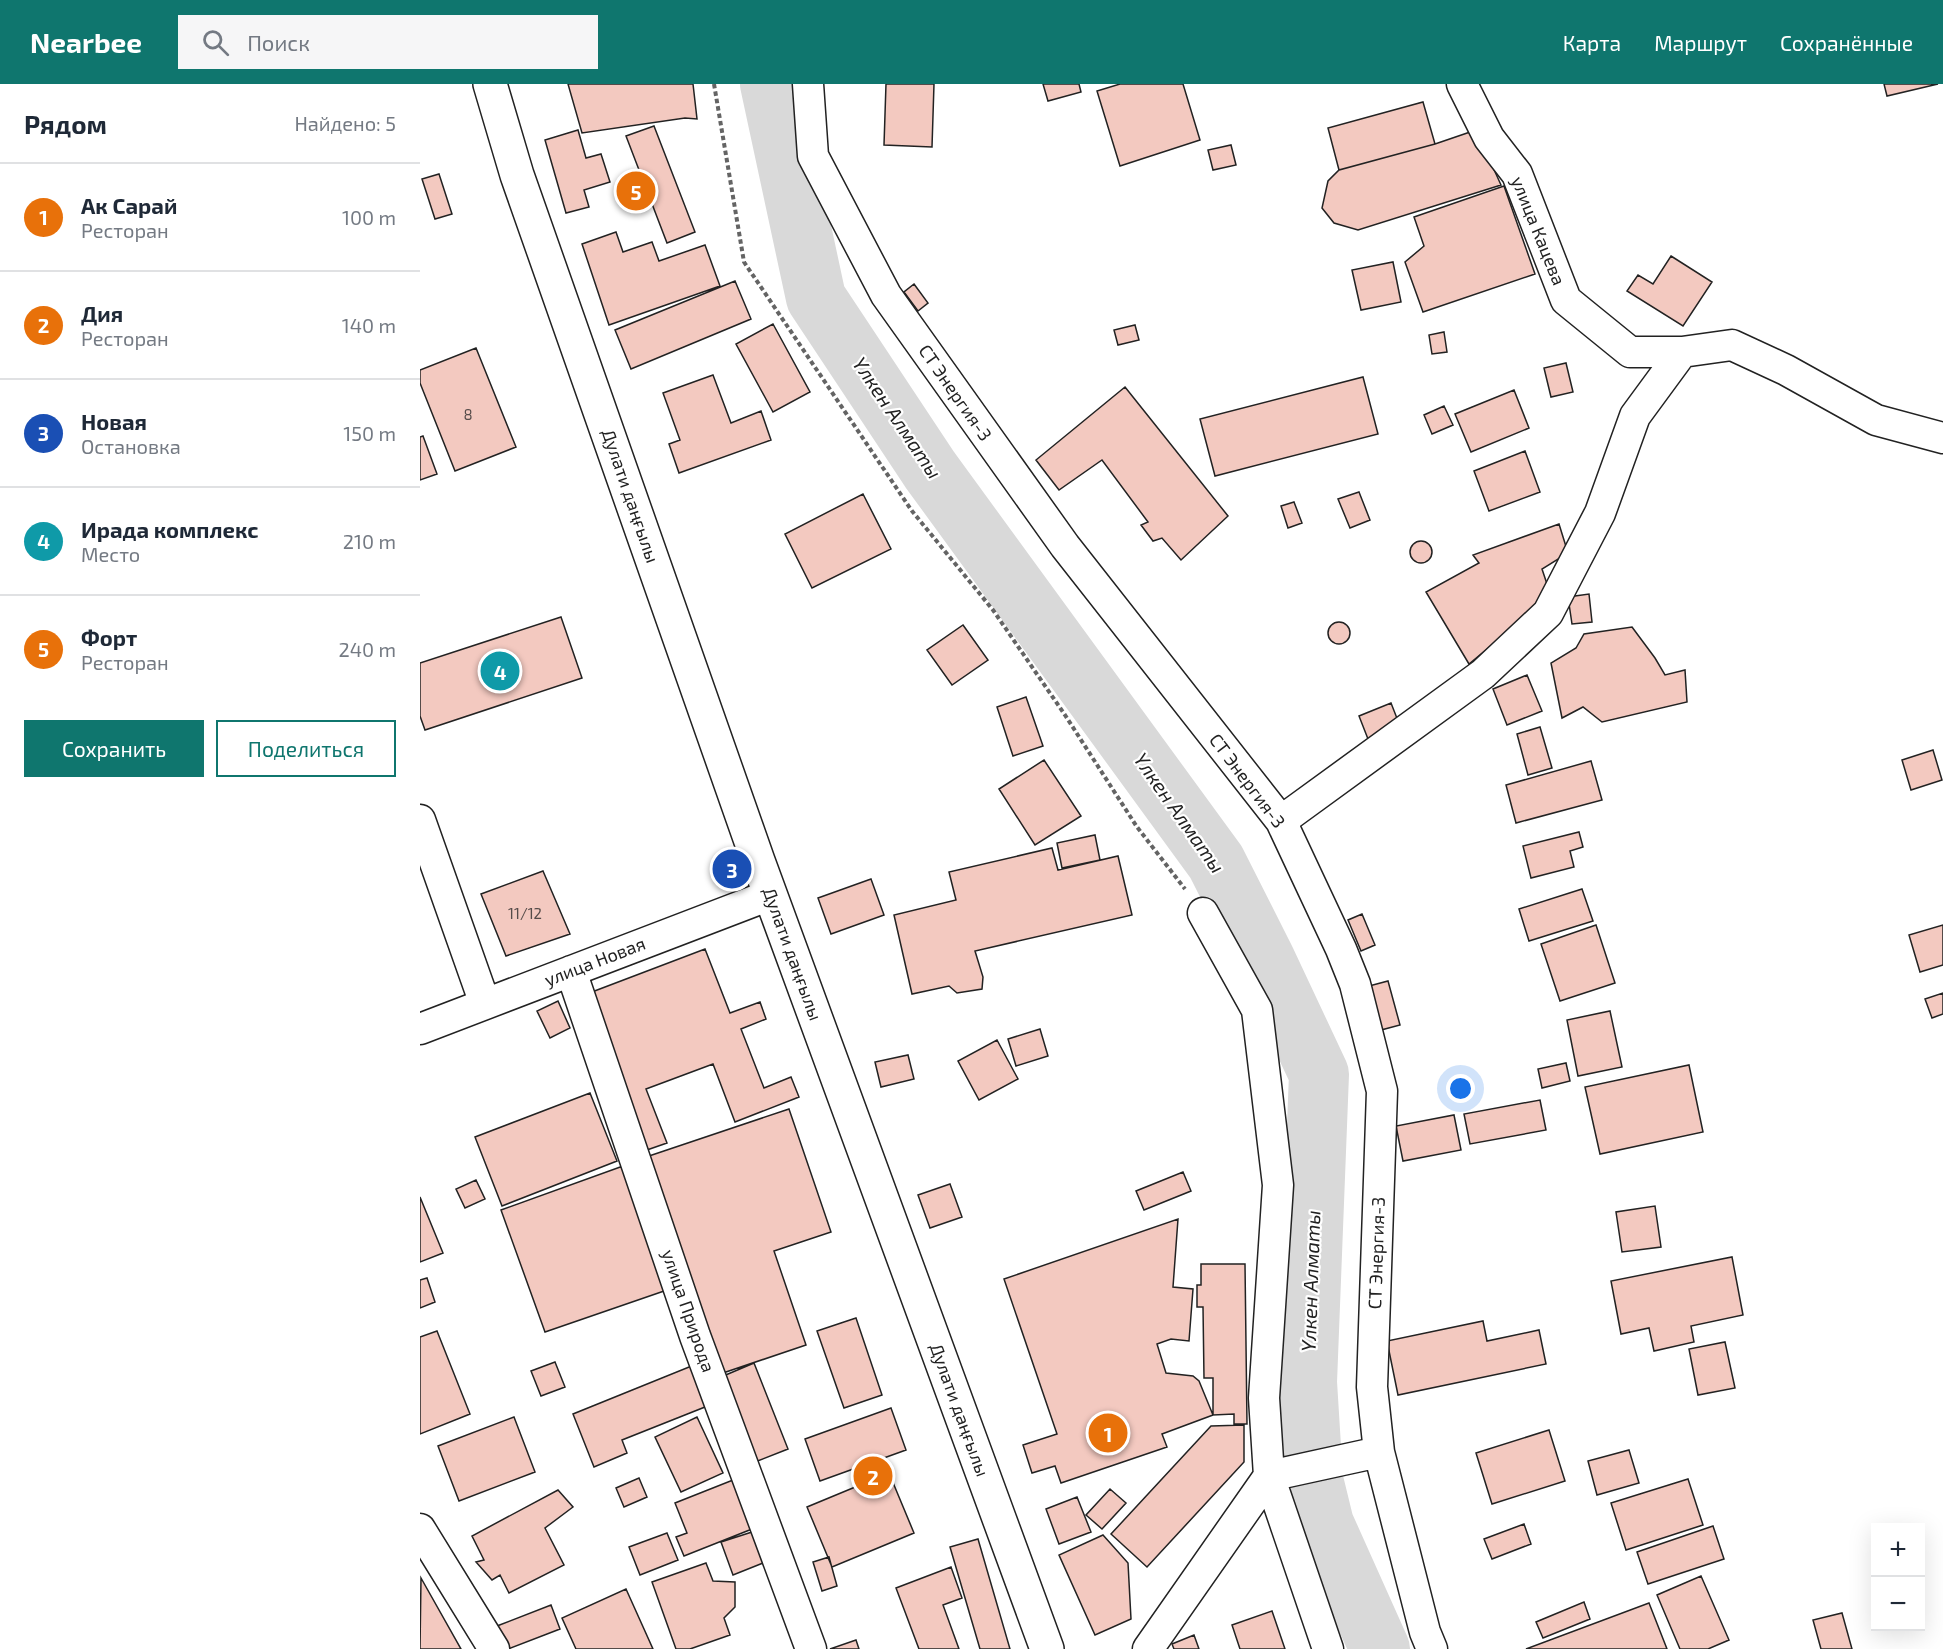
<!DOCTYPE html>
<html lang="ru">
<head>
<meta charset="utf-8">
<style>
  body { margin:0; font-family:"Exo 2",sans-serif; background:#f6f6f7; color:#1f2937 }
  .controls { position:absolute; right:18px; bottom:18px; display:grid; overflow:hidden; border-radius:0px; box-shadow:0 6px 24px #0002 }
  .controls button { width:54px; height:54px; display:grid; place-items:center; padding:0; border:0; border-bottom:2px solid #e0e1e3; background:#fff; color:#1f2937; font:30px sans-serif }
  .you { position:absolute; left:1041px; top:1005px; width:21px; height:21px; margin:-15px; border:4px solid #fff; border-radius:50%; background:#1a73e8; box-shadow:0 0 0 9px #1a73e833 }
  .badge { display:grid; place-items:center; width:39px; height:39px; border-radius:50%; background:#0f766e; color:#fff; font-size:20px; font-weight:700 }
  .pin { position:absolute; translate:-50% -50%; border:3px solid #fff; box-shadow:0 2px 6px #0006 }
  .list { margin:0; padding:0; list-style:none }
  h2 { display:flex; justify-content:space-between; align-items:center; height:78px; margin:0; padding:0 24px; font-size:26px }
  h2 small { font-size:20px; font-weight:400; color:#747a83 }
  .list li { display:grid; grid-template-columns:39px 1fr auto; gap:18px; align-items:center; box-sizing:border-box; height:108px; padding:0 24px; border-top:2px solid #e0e1e3 }
  .list b { display:block; font-size:22px; white-space:nowrap }
  .list p { margin:0; font-size:20px; white-space:nowrap; color:#747a83 }
  .list em { font-size:20px; font-style:normal; color:#747a83 }
  .actions { display:flex; gap:12px; padding:18px 24px }
  .actions a { flex:1; padding:14px 0; border:2px solid #0f766e; border-radius:0px; text-align:center; font-size:21px; color:#0f766e }
  .actions .main { background:#0f766e; color:#fff }
  .icon { flex:none; width:33px; height:33px; fill:none; stroke:currentColor; stroke-width:2; stroke-linecap:round; stroke-linejoin:round }
  .map { position:relative; flex:none; width:1523px; height:1565px; overflow:hidden }
  header { display:flex; align-items:center; gap:36px; box-sizing:border-box; height:84px; padding:0 30px; background:#0f766e; color:#fff }
  header strong { font-size:28px }
  nav { display:flex; gap:33px; margin-inline-start:auto; font-size:21px }
  .search { width:420px; height:54px; background:#f6f6f7; display:flex; align-items:center; gap:15px; box-sizing:border-box; padding:0 21px; border-radius:0px; color:#747a83; font-size:22px }
  main { display:flex }
  aside { flex:1; background:#fff }
  .map>svg:first-child { display:block }
  .lines { fill:none; stroke-linecap:round; stroke-linejoin:round }
  .river { stroke:#d9d9d9; stroke-width:60 }
  .building { fill:#f3c9c0; stroke:#222; stroke-width:1.5 }
  .minor-casing { stroke:#222; stroke-width:33 }
  .secondary-casing { stroke:#222; stroke-width:36 }
  .path { stroke:#646464; stroke-width:4; stroke-dasharray:4.5 3; stroke-linecap:butt }
  .minor { stroke:#fff; stroke-width:30 }
  .secondary { stroke:#fff; stroke-width:33 }
  .labels { text-anchor:middle; stroke-width:4.5; stroke-linejoin:round; paint-order:stroke }
  .number-label { font-size:15px; fill:#564c4a }
  .street-label { font-size:18px; fill:#222; stroke:#fff }
  .water-label { font-size:20px; font-style:italic; fill:#222; stroke:#fff }
</style>
</head>
<body>
<header>
<strong>Nearbee</strong>
<div class="search"><svg class="icon" aria-label="search" viewBox="0 0 24 24"><circle cx="10" cy="10" r="6"/><path d="M15 15l6 6"/></svg>Поиск</div>
<nav><a>Карта</a><a>Маршрут</a><a>Сохранённые</a></nav>
</header>
<main>
<aside>
<h2>Рядом<small>Найдено: 5</small></h2>
<ul class="list">
<li><span class="badge" style="background:#e8710a">1</span><div><b>Ак Сарай</b><p>Ресторан</p></div><em>100 m</em></li>
<li><span class="badge" style="background:#e8710a">2</span><div><b>Дия</b><p>Ресторан</p></div><em>140 m</em></li>
<li><span class="badge" style="background:#1a4fb4">3</span><div><b>Новая</b><p>Остановка</p></div><em>150 m</em></li>
<li><span class="badge" style="background:#0f9aa8">4</span><div><b>Ирада комплекс</b><p>Место</p></div><em>210 m</em></li>
<li><span class="badge" style="background:#e8710a">5</span><div><b>Форт</b><p>Ресторан</p></div><em>240 m</em></li>
</ul>
<div class="actions"><a class="main">Сохранить</a><a>Поделиться</a></div>
</aside>
<div class="map">
<svg width="1523" height="1565" viewBox="0 0 1523 1565">
  <rect width="100%" height="100%" fill="#fff"/>
  <g class="lines">
    <!-- river -->
    <path class="river" d="M350 0 396 214 510 386 796 778 845 875 899 990 887 1298 893 1395 904 1440 960 1565"/>
  </g>
  <!-- building -->
  <path class="building" d="M148 0H273L277 35 265 34 162 49Z
    M466 0H514L512 63 464 61Z
    M623 0H659L661 8 628 17Z
    M700 0H763L780 56 700 82 677 7Z
    M1464 0H1518L1467 12Z
    M1003 18 1015 60 919 86 908 44Z
    M234 42 275 148 247 159 206 52Z
    M158 46 166 74 181 70 190 98 164 106 169 123 146 129 125 56Z
    M1056 46 1081 101 938 146 914 139 902 124 908 97 919 86 1015 60Z
    M811 61 816 81 793 86 788 66Z
    M19 90 32 130 15 135 2 95Z
    M1084 102 1115 190 1003 228 985 178 1004 162 994 133Z
    M196 148 203 168 232 158 239 177 285 161 300 202 189 241 162 160Z
    M1251 172 1292 198 1263 242 1207 207 1218 191 1233 200Z
    M973 178 981 218 941 226 932 186Z
    M315 197 331 235 211 285 195 246Z
    M494 200 508 219 498 227 484 208Z
    M353 240 390 308 353 328 316 260Z
    M715 241 719 256 698 261 694 246Z
    M1024 248 1027 268 1012 270 1009 251Z
    M56 264 96 363 35 387 0 299V286Z
    M1146 279 1153 308 1131 313 1124 284Z
    M293 291 311 339 341 327 351 356 259 389 249 360 260 356 243 309Z
    M943 293 958 350 795 392 780 335Z
    M705 303 808 432 761 476 742 454 733 457 721 441 728 438 682 376 639 406 616 376Z
    M1094 306 1109 344 1051 368 1035 330Z
    M1024 322 1033 341 1012 350 1004 331Z
    M3 352 17 390 0 396V353Z
    M1105 367 1120 408 1069 427 1054 387Z
    M939 408 950 436 930 444 918 415Z
    M443 410 471 465 392 504 365 450Z
    M874 418 882 439 868 444 861 422Z
    M1139 440 1148 469 1122 485 1131 512 1049 580 1006 508 1059 479 1053 471Z
    M990 468a11 11 0 1 1 22 0a11 11 0 1 1-22 0Z
    M1169 510 1172 538 1152 540 1148 513Z
    M141 533 162 594 5 646 0 632V579Z
    M908 549a11 11 0 1 1 22 0a11 11 0 1 1-22 0Z
    M543 541 568 576 532 601 507 566Z
    M1212 543 1235 574 1245 591 1265 586 1267 618 1182 638 1163 623 1142 634 1131 579 1156 564 1164 550Z
    M1107 591 1122 627 1087 641 1073 605Z
    M606 613 623 662 593 672 577 623Z
    M971 619 980 642 948 655 939 632Z
    M1120 643 1132 684 1108 691 1097 650Z
    M1513 666 1522 696 1491 706 1482 676Z
    M624 676 661 732 615 761 579 705Z
    M1171 677 1182 716 1096 739 1086 701Z
    M1159 748 1163 763 1150 767 1154 783 1111 794 1103 762Z
    M675 751 680 776 642 784 637 759Z
    M632 764 638 786 698 772 712 831 555 867 563 893 562 905 537 909 529 902 492 910 474 831 536 816 529 788Z
    M123 787 150 850 86 872 61 810Z
    M451 795 464 831 411 850 398 814Z
    M1162 805 1173 837 1109 857 1099 825Z
    M942 830 955 861 941 867 928 836Z
    M1176 841 1195 899 1140 917 1121 860Z
    M1523 841V881L1500 888 1489 851Z
    M285 865 310 929 340 918 346 935 321 945 344 1004 371 993 379 1013 315 1038 293 980 226 1005 247 1059 224 1067 164 911Z
    M968 897 980 941 961 946 949 902Z
    M1523 909V930L1512 934 1505 915Z
    M138 917 150 944 130 954 117 927Z
    M1190 927 1202 983 1158 992 1147 936Z
    M620 945 628 972 596 982 588 955Z
    M577 956 598 995 559 1016 538 977Z
    M488 971 494 995 461 1003 455 978Z
    M1146 979 1150 997 1122 1004 1118 985Z
    M1269 981 1283 1048 1180 1070 1165 1003Z
    M170 1009 197 1077 82 1122 55 1053Z
    M1120 1016 1126 1046 1050 1060 1044 1030Z
    M369 1025 411 1148 354 1167 386 1261 300 1290 226 1073Z
    M1034 1031 1041 1066 983 1077 976 1042Z
    M203 1082 247 1206 125 1248 81 1126Z
    M763 1088 771 1107 724 1126 716 1107Z
    M56 1096 65 1115 45 1124 36 1105Z
    M530 1100 542 1133 510 1144 498 1111Z
    M0 1113 23 1169 0 1178Z
    M1235 1122 1241 1163 1202 1168 1196 1128Z
    M758 1135 753 1203 773 1205 769 1257 751 1255 737 1260 746 1289 773 1292 779 1297 793 1331 742 1350 747 1363 641 1399 635 1382 612 1389 603 1361 637 1350 584 1195Z
    M1312 1173 1323 1231 1271 1242 1274 1258 1234 1267 1229 1244 1201 1250 1191 1197Z
    M781 1180H825L827 1340H814V1330L793 1331V1294H784L783 1223H777V1201H781Z
    M7 1194 15 1218 0 1224V1196Z
    M436 1234 462 1311 424 1324 397 1247Z
    M1063 1237 1067 1257 1119 1246 1126 1280 978 1311 967 1257Z
    M17 1247 50 1330 0 1350V1253Z
    M1305 1258 1315 1304 1278 1311 1269 1265Z
    M135 1278 145 1303 121 1312 111 1287Z
    M334 1279 368 1365 335 1378 301 1293Z
    M274 1281 290 1321 202 1356 207 1369 174 1383 153 1330Z
    M471 1324 486 1366 400 1397 385 1355Z
    M94 1333 115 1388 39 1417 18 1362Z
    M277 1333 303 1389 261 1408 235 1353Z
    M824 1341V1378L727 1483 691 1450 791 1342Z
    M1129 1346 1145 1397 1072 1420 1056 1369Z
    M1209 1366 1219 1399 1177 1411 1168 1377Z
    M469 1389 494 1449 412 1483 387 1423Z
    M219 1394 227 1413 204 1423 196 1404Z
    M1268 1395 1283 1441 1206 1466 1191 1419Z
    M313 1396 332 1445 264 1472 256 1453 267 1449 255 1419Z
    M690 1405 706 1419 682 1445 666 1431Z
    M138 1406 153 1423 125 1444 144 1481 89 1509 80 1491 72 1496 56 1478 64 1476 52 1452Z
    M657 1413 671 1448 639 1460 626 1425Z
    M1104 1440 1111 1460 1072 1475 1064 1455Z
    M1293 1442 1304 1475 1228 1500 1217 1468Z
    M332 1448 343 1479 313 1491 301 1458Z
    M247 1449 258 1476 220 1491 209 1463Z
    M683 1451 708 1479 711 1535 675 1551 639 1471Z
    M558 1455 590 1565H560L530 1463Z
    M409 1473 417 1502 402 1507 393 1478Z
    M286 1479 293 1497 315 1498V1523L304 1534 310 1551 270 1565H256L232 1498Z
    M531 1483 542 1514 523 1521 539 1565H499L476 1504Z
    M1281 1492 1309 1556 1288 1565H1260L1237 1511Z
    M1 1494 41 1565H0Z
    M206 1505 233 1565H156L142 1534Z
    M1164 1518 1170 1535 1123 1554 1116 1538Z
    M1229 1519 1247 1565H1106Z
    M131 1521 140 1545 88 1565 77 1542Z
    M852 1527 865 1565H820L812 1541Z
    M1422 1529 1432 1565H1401L1393 1536Z
    M774 1551 779 1565H754L752 1560Z
    M436 1556 439 1565H410Z"/>
  <g class="lines">
    <!-- minor casing -->
    <g class="minor-casing">
      <path id="minor" d="M388 0 393 72 466 211 645 462 861 737 921 865 935 900 962 1007 952 1303 959 1368 1005 1548 1012 1565
        M1042 0 1069 54 1097 90 1146 216 1210 268H1262L1312 261 1366 286 1456 336 1523 354
        M0 736 65 920
        M861 737 1063 590 1128 529 1180 429 1215 332 1262 268
        M783 829 837 926 858 1101 844 1314 849 1392 908 1565
        M151 887 275 1252 391 1565
        M0 945 350 811
        M0 1445 74 1565
        M728 1565 849 1392 959 1368"/>
    </g>
    <!-- secondary casing -->
    <g class="secondary-casing">
      <path id="secondary" d="M70 0 97 91 338 777 627 1565"/>
    </g>
    <!-- path -->
    <path class="path" d="M294 0 324 178 492 427 573 526 645 631 717 743 765 805"/>
    <!-- minor -->
    <use href="#minor" class="minor"/>
    <!-- secondary -->
    <use href="#secondary" class="secondary"/>
  </g>
  <g class="labels">
    <!-- number labels -->
    <g class="number-label">
      <text x="48" y="336">8</text>
      <text x="105" y="835">11/12</text>
    </g>
    <!-- street labels -->
    <g class="street-label">
      <text transform="translate(1118 147) rotate(68)" y="6">улица Кацева</text>
      <text transform="translate(535 309) rotate(55)" y="6">СТ Энергия-3</text>
      <text transform="translate(210 412) rotate(71)" y="6">Дулати даңғылы</text>
      <text transform="translate(827 697) rotate(53)" y="6">СТ Энергия-3</text>
      <text transform="translate(372 870) rotate(70)" y="6">Дулати даңғылы</text>
      <text transform="translate(175 878) rotate(-21)" y="6">улица Новая</text>
      <text transform="translate(957 1169) rotate(-88)" y="6">СТ Энергия-3</text>
      <text transform="translate(268 1227) rotate(71)" y="6">улица Природа</text>
      <text transform="translate(539 1326) rotate(70)" y="6">Дулати даңғылы</text>
    </g>
    <!-- water labels -->
    <g class="water-label">
      <text transform="translate(477 334) rotate(56)" y="7">Үлкен Алматы</text>
      <text transform="translate(759 729) rotate(55)" y="7">Үлкен Алматы</text>
      <text transform="translate(891 1197) rotate(-88)" y="7">Үлкен Алматы</text>
    </g>
  </g>
</svg>
<div class="controls">
<button>+</button>
<button>−</button>
</div>
<div class="you"></div>
<div class="pin badge" style="left:688px;top:1349px;background:#e8710a">1</div>
<div class="pin badge" style="left:453px;top:1392px;background:#e8710a">2</div>
<div class="pin badge" style="left:312px;top:785px;background:#1a4fb4">3</div>
<div class="pin badge" style="left:80px;top:587px;background:#0f9aa8">4</div>
<div class="pin badge" style="left:216px;top:107px;background:#e8710a">5</div>
</div>
</main>
</body>
</html>
